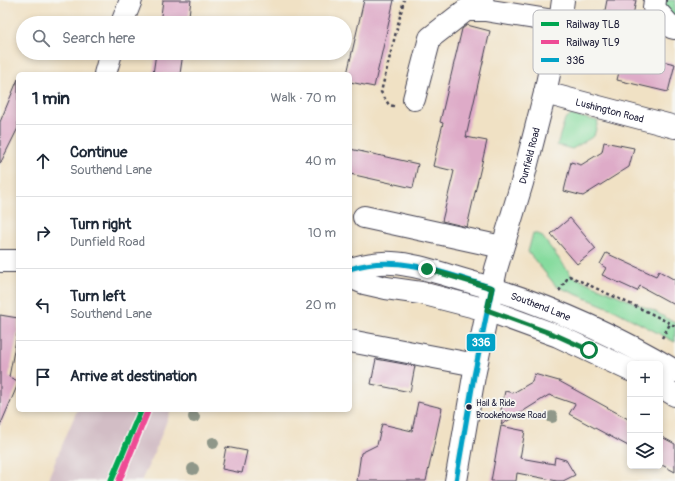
<!DOCTYPE html>
<html lang="en">
<head>
<meta charset="utf-8">
<style>
  body { margin:0; font-family:Pangolin,sans-serif; background:#f2f2f3; color:#1f2937 }
  .controls { position:absolute; right:12px; bottom:12px; display:grid; overflow:hidden; border-radius:6px; box-shadow:0 2px 6px #0003 }
  .controls button { width:36px; height:36px; display:grid; place-items:center; padding:0; border:0; border-bottom:1px solid #e0e1e3; background:#fff; color:#1f2937; font:20px sans-serif }
  .stop { position:absolute; width:12px; height:12px; margin:-9px; border:3px solid #0b8043; border-radius:50%; background:#fff }
  .stop.end { background:#0b8043; border-color:#fff; box-shadow:0 1px 4px #0008 }
  .list { margin:0; padding:0; list-style:none }
  h2 { display:flex; justify-content:space-between; align-items:center; height:52px; margin:0; padding:0 16px; font-size:17px }
  h2 small { font-size:13px; font-weight:400; color:#747a83 }
  .list li { display:grid; grid-template-columns:26px 1fr auto; gap:12px; align-items:center; box-sizing:border-box; height:72px; padding:0 16px; border-top:1px solid #e0e1e3 }
  .list b { display:block; font-size:15px; white-space:nowrap }
  .list p { margin:0; font-size:13px; white-space:nowrap; color:#747a83 }
  .list em { font-size:13px; font-style:normal; color:#747a83 }
  .icon { flex:none; width:22px; height:22px; fill:none; stroke:currentColor; stroke-width:2; stroke-linecap:round; stroke-linejoin:round }
  .map { position:relative; flex:none; width:675px; height:481px; overflow:hidden }
  .search { position:absolute; background:#fff; box-shadow:0 2px 6px #0003; left:16px; top:16px; width:336px; height:44px; display:flex; align-items:center; gap:10px; box-sizing:border-box; padding:0 14px; border-radius:22px; color:#747a83; font-size:15px }
  .panel { position:absolute; background:#fff; box-shadow:0 2px 6px #0003; left:16px; top:72px; width:336px; height:340px; border-radius:6px }
  .map>svg:first-child { display:block }
  .industrial { fill:#d2bdc5 }
  .green { fill:#86db9e; stroke:#547e6c }
  .building { fill:#deabc8 }
  .lines { fill:none; stroke-linecap:round; stroke-linejoin:round }
  .minor-casing { stroke:#413f50; stroke-width:24 }
  .major-casing { stroke:#413f50; stroke-width:24 }
  .path { stroke:#413f50; stroke-width:2.5; stroke-dasharray:3 3; stroke-linecap:butt }
  .minor { stroke:#fff; stroke-width:22 }
  .major { stroke:#fff; stroke-width:22 }
  .bus-1-casing { stroke:#f6f6f2; stroke-width:8 }
  .bus-1 { stroke:#02a2c7; stroke-width:5 }
  .rail-1-casing { stroke:#f6f6f2; stroke-width:9 }
  .rail-2-casing { stroke:#f6f6f2; stroke-width:9 }
  .rail-1 { stroke:#00a651; stroke-width:6 }
  .rail-2 { stroke:#ee4b95; stroke-width:6 }
  .tree { fill:#8f9789 }
  .route { stroke:#0b8043; stroke-width:5 }
  .bus-dot { fill:#22223b; stroke:#f6f6f2; stroke-width:1.5 }
  .labels { text-anchor:middle; stroke-width:3.5; stroke-linejoin:round; paint-order:stroke }
  .bus-label { font-size:9px; fill:#22223b; stroke:#f6f6f2; text-anchor:start }
  .street-label { font-size:10px; fill:#22223b; stroke:#f6f6f2 }
  .key { fill:#f6f6f2; stroke:#b6b6bb; stroke-width:1 }
  .key-label { font-size:11px; fill:#22223b }
  .line-badge { stroke:#f6f6f2; stroke-width:1.5 }
  .badge-label { font-size:11px; text-anchor:middle; font-weight:bold; fill:#fff }
</style>
</head>
<body>
<div class="map">
<svg width="675" height="481" viewBox="0 0 675 481">
  <rect width="100%" height="100%" fill="#f6f6f2"/>
  <filter id="ink" filterUnits="userSpaceOnUse"><feTurbulence type="fractalNoise" baseFrequency=".025" numOctaves="2"/><feDisplacementMap in="SourceGraphic" scale="8" xChannelSelector="R" yChannelSelector="G"/><feConvolveMatrix kernelMatrix="1 2 1 2 8 2 1 2 1" color-interpolation-filters="sRGB"/></filter>
  <filter id="wash" filterUnits="userSpaceOnUse"><feTurbulence type="fractalNoise" baseFrequency=".012" numOctaves="4" result="noise"/><feDisplacementMap in="SourceGraphic" scale="16" xChannelSelector="R" yChannelSelector="G"/><feGaussianBlur stdDeviation="0.9" result="paint"/><feColorMatrix in="noise" values="0 0 0 0 0 0 0 0 0 0 0 0 0 0 0 0 0 1.4 0 .05"/><feComposite in="paint" operator="in"/></filter>
  <g filter="url(#wash)">
    <rect width="100%" height="100%" fill="#f0e1c4"/>
    <!-- industrial -->
    <path class="industrial" d="M77 410H171L153 456 141 481H47Z"/>
    <!-- green -->
    <path class="green" d="M663 0H675V18L663 5Z
      M571 115 598 121 594 136 572 149 557 145 565 119Z
      M533 233 541 235 572 276 654 311 675 323V342L612 309 556 286 528 252Z"/>
    <g id="blocks">
      <!-- building -->
      <path class="building" d="M163 0H191L188 23H160Z
        M364 0H394L374 87 350 82V74H347Z
        M607 0H636L628 42 600 36Z
        M467 25 490 31 466 137 487 141 467 227 442 221 454 171 433 166 443 123 440 122 462 29Z
        M624 52 675 64 668 92 617 80Z
        M156 53H183L180 74H153Z
        M18 79V128L0 164V122Z
        M604 142 634 148 629 167 583 196 564 191 571 162 581 165 602 152Z
        M350 149 418 164 413 188 350 174Z
        M570 218 596 249 577 264 551 234Z
        M606 253 656 276 659 271 675 280V305L640 286 637 291 602 275 606 268 600 264Z
        M0 315 18 318V330L9 377 18 381V384L0 426Z
        M376 359 415 366 410 392 371 384Z
        M534 374 559 381 630 420V447L569 414 575 404 549 395 501 425 504 411 501 410 505 391 513 393 532 382Z
        M418 402 442 408 426 481H357L361 453 377 445 382 424 412 431Z
        M501 426 525 431 520 458 554 464 555 457 566 460 575 475 563 481H557L517 473 516 481H491Z
        M660 436 675 444V472L660 464Z
        M226 447 247 451 242 473 222 469Z"/>
    </g>
  </g>
  <g filter="url(#ink)">
    <use href="#blocks" fill-opacity="0" stroke="#413f50" stroke-width="1"/>
    <g class="lines">
      <!-- minor casing -->
      <g class="minor-casing">
        <g id="minor">
          <path d="M482 0 485 10 560 22"/>
          <path d="M655 0 654 8 671 27 675 28"/>
          <path d="M122 23 131 0"/>
          <path d="M105 74 111 53"/>
          <path id="s1" d="M545 93 675 127"/>
          <path d="M414 99 430 38 466 10H485"/>
          <path d="M364 217 502 247"/>
          <path d="M350 341 476 365"/>
          <path id="s2" d="M456 481 474 376 496 269 522 183 545 93 560 22 563 0"/>
        </g>
      </g>
      <!-- major casing -->
      <g class="major-casing">
        <g id="major">
          <path d="M0 261H18"/>
          <path id="s3" d="M350 269C364 265 377 262 392 263 414 264 436 272 457 278 533 299 607 330 675 371"/>
          <path d="M350 277 364 283 386 288 421 293 487 310 558 336 630 370"/>
          <path d="M660 386 675 395"/>
        </g>
      </g>
      <!-- path -->
      <path class="path" d="M394 106 389 105 381 92 404 0
        M559 291 569 276 652 314 675 326
        M662 338 670 324"/>
      <!-- minor -->
      <use href="#minor" class="minor"/>
      <!-- major -->
      <use href="#major" class="major"/>
      <!-- bus-1 casing -->
      <g class="bus-1-casing">
        <path id="bus-1" d="M350 269C396 253 448 274 492 288L474 376 456 481"/>
      </g>
      <!-- bus-1 -->
      <use href="#bus-1" class="bus-1"/>
      <!-- rail-1 casing -->
      <g class="rail-1-casing">
        <path id="rail-1" d="M111 481 141 410"/>
      </g>
      <!-- rail-2 casing -->
      <g class="rail-2-casing">
        <path id="rail-2" d="M119 481 147 413"/>
      </g>
      <!-- rail-1 -->
      <use href="#rail-1" class="rail-1"/>
      <!-- rail-2 -->
      <use href="#rail-2" class="rail-2"/>
    </g>
    <!-- trees -->
    <g class="tree">
      <circle cx="194" cy="417" r="6"/>
      <circle cx="552" cy="417" r="6"/>
      <circle cx="213" cy="443" r="6"/>
      <circle cx="193" cy="469" r="6"/>
    </g>
  </g>
  <g class="lines" filter="url(#ink)">
    <!-- route -->
    <path class="route" d="M427 269 492 288 487 310 558 336 589 350"/>
  </g>
  <!-- markers -->
  <circle class="bus-dot" cx="469" cy="407" r="3.5"/>
  <g class="labels">
    <!-- bus labels -->
    <g class="bus-label">
      <text x="476" y="406">Hail &amp; Ride<tspan x="476" dy="12">Brookehowse Road</tspan></text>
    </g>
    <!-- street labels -->
    <g class="street-label">
      <text dy="4" stroke="none"><textPath href="#s1" startOffset="67">Lushington Road</textPath></text>
      <text dy="4" stroke="none"><textPath href="#s2" startOffset="334">Dunfield Road</textPath></text>
      <text dy="4" stroke="none"><textPath href="#s3" startOffset="198">Southend Lane</textPath></text>
    </g>
  </g>
  <!-- legend -->
  <rect x="533" y="10" width="132" height="64" rx="6" class="key"/>
  <rect x="541" y="22" width="18" height="4" fill="#00a651"/>
  <rect x="541" y="40" width="18" height="4" fill="#ee4b95"/>
  <rect x="541" y="58" width="18" height="4" fill="#02a2c7"/>
  <g class="key-label">
    <text x="566" y="28">Railway TL8</text>
    <text x="566" y="46">Railway TL9</text>
    <text x="566" y="64">336</text>
  </g>
  <rect class="line-badge" x="466" y="333" width="30" height="19" rx="4" fill="#02a2c7"/>
  <g class="badge-label">
    <text x="481" y="346">336</text>
  </g>
</svg>
<div class="controls">
<button>+</button>
<button>−</button>
<button><svg class="icon" aria-label="layers" viewBox="0 0 24 24"><path d="M12 4l9 5-9 5-9-5zM3 14l9 5 9-5"/></svg></button>
</div>
<div class="stop" style="left:589px;top:350px"></div>
<div class="stop end" style="left:427px;top:269px"></div>
<div class="search"><svg class="icon" aria-label="search" viewBox="0 0 24 24"><circle cx="10" cy="10" r="6"/><path d="M15 15l6 6"/></svg>Search here</div>
<section class="panel">
<h2>1 min<small>Walk · 70 m</small></h2>
<ul class="list">
<li><svg class="icon" aria-label="ahead" viewBox="0 0 24 24"><path d="M12 20V5M6 11l6-6 6 6"/></svg><div><b>Continue</b><p>Southend Lane</p></div><em>40 m</em></li>
<li><svg class="icon" aria-label="right" viewBox="0 0 24 24"><path d="M7 20v-9h11M14 6l5 5-5 5"/></svg><div><b>Turn right</b><p>Dunfield Road</p></div><em>10 m</em></li>
<li><svg class="icon" aria-label="left" viewBox="0 0 24 24"><path d="M17 20v-9H6M10 6l-5 5 5 5"/></svg><div><b>Turn left</b><p>Southend Lane</p></div><em>20 m</em></li>
<li><svg class="icon" aria-label="arrive" viewBox="0 0 24 24"><path d="M6 21V4h12l-3 4 3 4H6"/></svg><div><b>Arrive at destination</b></div></li>
</ul>
</section>
</div>
</body>
</html>
